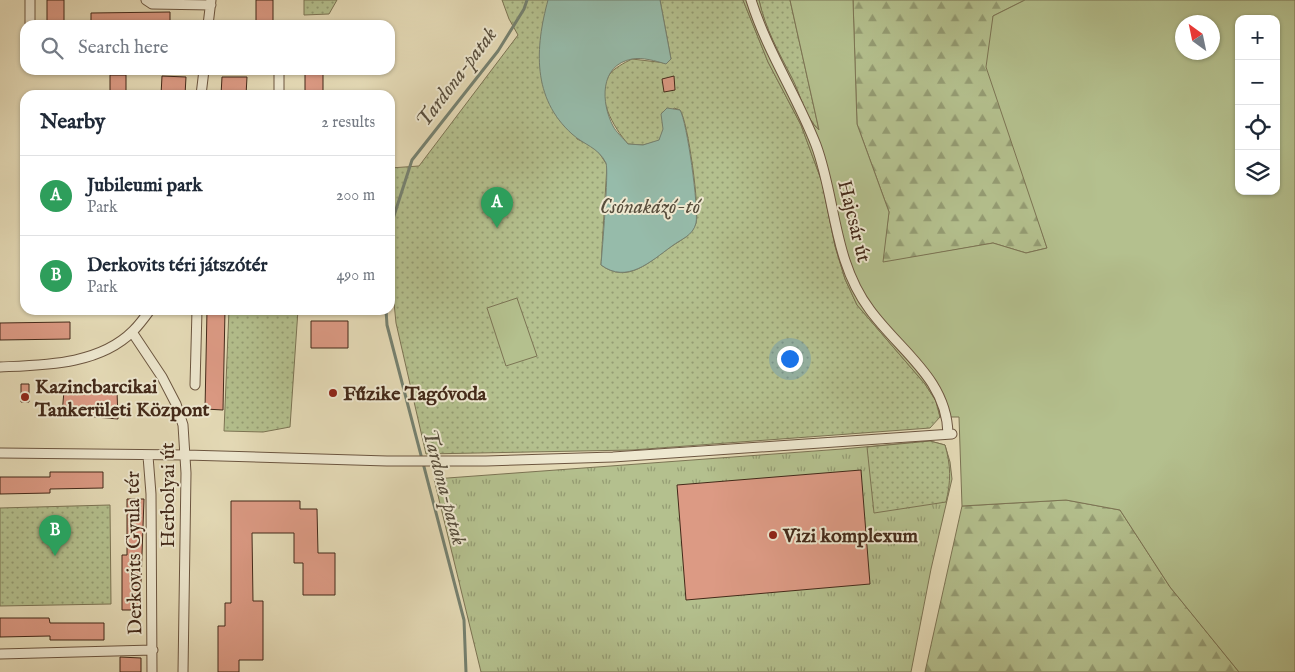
<!DOCTYPE html>
<html lang="en">
<head>
<meta charset="utf-8">
<style>
  body { margin:0; font-family:"IM FELL English",serif; background:#f6f6f7; color:#1f2937 }
  .controls { position:absolute; right:15px; top:15px; display:grid; overflow:hidden; border-radius:10px; box-shadow:0 1px 4px #0004 }
  .controls button { width:45px; height:45px; display:grid; place-items:center; padding:0; border:0; border-bottom:1px solid #e0e1e3; background:#fff; color:#1f2937; font:25px sans-serif }
  .compass { position:absolute; left:1175px; top:15px; width:45px; height:45px; border-radius:50%; background:#fff; box-shadow:0 1px 4px #0004; rotate:327deg }
  .you { position:absolute; left:789px; top:358px; width:18px; height:18px; margin:-12px; border:4px solid #fff; border-radius:50%; background:#1a73e8; box-shadow:0 0 0 8px #1a73e833 }
  .badge { display:grid; place-items:center; width:32px; height:32px; border-radius:50%; background:#111827; color:#fff; font-size:16px; font-weight:700 }
  .pin { position:absolute; translate:-50% -41px; filter:drop-shadow(0 1px 2px #0008) }
  .pin::after { content:''; position:absolute; top:26px; width:18px; height:15px; background:inherit; clip-path:polygon(0 0,100% 0,50% 100%) }
  .list { margin:0; padding:0; list-style:none }
  h2 { display:flex; justify-content:space-between; align-items:center; height:65px; margin:0; padding:0 20px; font-size:21px }
  h2 small { font-size:16px; font-weight:400; color:#747a83 }
  .list li { display:grid; grid-template-columns:32px 1fr auto; gap:15px; align-items:center; box-sizing:border-box; height:80px; padding:0 20px; border-top:1px solid #e0e1e3 }
  .list b { display:block; font-size:19px; white-space:nowrap }
  .list p { margin:0; font-size:16px; white-space:nowrap; color:#747a83 }
  .list em { font-size:16px; font-style:normal; color:#747a83 }
  .icon { flex:none; width:28px; height:28px; fill:none; stroke:currentColor; stroke-width:2; stroke-linecap:round; stroke-linejoin:round }
  .map { position:relative; flex:none; width:1295px; height:672px; overflow:hidden }
  .search { position:absolute; background:#fff; box-shadow:0 1px 4px #0004; left:20px; top:20px; width:375px; height:55px; display:flex; align-items:center; gap:12px; box-sizing:border-box; padding:0 18px; border-radius:15px; color:#747a83; font-size:19px }
  .panel { position:absolute; background:#fff; box-shadow:0 1px 4px #0004; left:20px; top:90px; width:375px; height:225px; border-radius:15px }
  .map>svg:first-child { display:block }
  .grass { fill:url(#grass-tufts); stroke:#7c7454 }
  .forest { fill:url(#forest-firs); stroke:#7c7454 }
  .park { fill:url(#park-dots); stroke:#7c7454 }
  .garden { fill:#b4c08e; stroke:#7c7454; fill-rule:evenodd }
  .water { fill:#96bbaa; stroke:#758170 }
  .lines { fill:none; stroke-linecap:round; stroke-linejoin:round }
  .stream { stroke:#758170; stroke-width:3 }
  .building { fill:#dc9a84; stroke:#432919 }
  .street-casing { stroke:#6c5640; stroke-width:11 }
  .street { stroke:#eee8d0; stroke-width:9 }
  .poi-dot { fill:#8f2418; stroke:#eee8d0; stroke-width:2 }
  .labels { text-anchor:middle; stroke-width:4; stroke-linejoin:round; paint-order:stroke }
  .street-label { font-size:20px; fill:#432919; stroke:#eee8d0 }
  .poi-label { font-size:20px; font-weight:bold; fill:#432919; stroke:#eee8d0; text-anchor:start }
  .water-label { font-size:21px; font-style:italic; fill:#584e3d; stroke:#eee8d0 }
</style>
</head>
<body>
<div class="map">
<svg width="1295" height="672" viewBox="0 0 1295 672">
  <defs>
    <pattern id="grass-tufts" width="24" height="20" patternUnits="userSpaceOnUse" patternTransform="scale(1.25)"><rect width="24" height="20" fill="#b4c08e"/><path d="M3 7l-1-3M5 7V3M7 7l1-3M15 17l-1-3M17 17v-4M19 17l1-3" fill="none" stroke="#949c73"/></pattern>
    <pattern id="forest-firs" width="22" height="20" patternUnits="userSpaceOnUse" patternTransform="scale(1.25)"><rect width="22" height="20" fill="#b4c08e"/><path d="M5 1l3.5 6h-7zM16 11l3.5 6h-7z" fill="#949c73"/></pattern>
    <pattern id="park-dots" width="8" height="8" patternUnits="userSpaceOnUse" patternTransform="scale(1.25)"><rect width="8" height="8" fill="#b4c08e"/><path d="M2 2h.1M6 6h.1" fill="none" stroke="#949c73" stroke-width="1.8" stroke-linecap="round"/></pattern>
  </defs>
  <rect width="100%" height="100%" fill="#e5dbb7"/>
  <filter id="stains"><feTurbulence type="fractalNoise" baseFrequency=".004" numOctaves="4"/><feColorMatrix values="0 0 0 0 .2 0 0 0 0 .09 0 0 0 0 .02 0 0 0 .5 -.17"/></filter>
  <radialGradient id="worn" r=".72"><stop offset=".6" stop-color="#630" stop-opacity="0"/><stop offset="1" stop-color="#630" stop-opacity=".3"/></radialGradient>
  <!-- grass -->
  <path class="grass" d="M930 441 945 445 950 462 952 479 931 569 911 672H481L434 479 842 449Z"/>
  <!-- forest -->
  <path class="forest" d="M853 0H1025L993 16 1023 172 1047 248 1026 253 993 243 882 263 889 212 857 124Z
    M1066 500 1120 510 1170 587 1239 672H925L962 506Z"/>
  <!-- park -->
  <path class="park" d="M304 0H337L329 14 304 15Z
    M502 0H548L577 139 596 148 607 165 601 265C628 285 650 261 672 246 681 240 692 235 696 223 700 210 688 121 680 110L674 108 659 141 643 145 628 144C614 128 594 95 609 75 614 68 624 63 632 59L666 63 671 59 660 0H743L768 62 801 125 822 182 835 246 845 279 857 305 925 384 936 401 940 417 930 428 632 450 426 454 396 323 390 262V168L419 166 518 35 509 19Z
    M759 0H790L819 130C805 117 801 96 792 79 779 53 765 29 759 0Z
    M229 310H298L290 427 263 432 224 431Z
    M930 441 945 445C951 466 951 481 946 502L874 513 867 447Z
    M110 505 111 604 0 606V508Z"/>
  <!-- garden -->
  <path class="garden" d="M743 0H759C765 28 779 53 792 78 801 95 804 117 819 130L790 0H853L857 124 889 212 883 262 993 243 1026 253 1047 248 986 67 993 16 1025 0H1295V672H1239L1170 587 1120 510 1066 500 962 506 959 417H940L936 401 925 384 857 305 845 279 835 246 822 182 801 125 768 62ZM1239 19H1276V191H1239ZM1182 22H1212V52H1182Z
    M517 298 537 356 506 366 487 308Z"/>
  <!-- water -->
  <path class="water" d="M548 0H660L671 59 666 64C656 61 642 57 632 59 599 65 601 103 613 126 616 132 623 138 628 144L643 145 659 140 663 129 661 114 667 108 680 110C687 121 699 209 696 223 693 236 681 239 672 246 650 262 627 284 601 265 602 251 609 171 606 163 598 147 584 145 572 134 532 98 535 48 548 0Z"/>
  <g class="lines">
    <!-- stream -->
    <path class="stream" d="M390 228 412 160 498 51 524 9 527 0
      M386 310 387 325 464 620 466 672"/>
  </g>
  <!-- building -->
  <path class="building" d="M47 0H64V25H47Z
    M256 0H273V23H256Z
    M170 12V25H91V13Z
    M305 70H323V95H305Z
    M110 75H126V95H110Z
    M162 76 186 77 185 95H161Z
    M674 76 675 90 664 92 662 79Z
    M222 77H247L246 95H221Z
    M207 310H225L223 410 205 409Z
    M311 321H348V348H311Z
    M70 322V339L0 340V323Z
    M21 384H29V402H21Z
    M64 391 84 393 117 391 118 419 62 414Z
    M861 470 870 584 686 600 677 485Z
    M50 472H103V488L50 489V493L0 494V477H50Z
    M127 499H144L140 610H122V555H127Z
    M231 501H300V509H317L318 553H335V595H303V563H294V533H252L253 601H263V660H239V672H218V626H225V603H231Z
    M0 618H49L50 623H104V640H50V636L0 637Z
    M120 657 141 658V672H120Z"/>
  <g class="lines">
    <!-- street casing -->
    <g class="street-casing">
      <path id="street" d="M30 0V23
        M146 0 152 4 211 5
        M751 0C767 51 797 96 816 145 836 199 833 261 870 310 900 351 947 379 948 434
        M208 25 211 0
        M279 70V95
        M201 95 204 70
        M132 332 162 377 176 404 183 425 186 473 183 672
        M0 367C44 365 99 365 133 331 139 325 145 317 150 310
        M195 385 197 310
        M0 453 186 455 387 461H486L613 457 952 434
        M148 456 151 494 152 672
        M0 654 153 650"/>
    </g>
    <!-- street -->
    <use href="#street" class="street"/>
  </g>
  <!-- markers -->
  <g class="poi-dot">
    <circle cx="333" cy="393" r="5"/>
    <circle cx="25" cy="397" r="5"/>
    <circle cx="773" cy="535" r="5"/>
  </g>
  <g class="labels">
    <!-- street labels -->
    <g class="street-label">
      <text transform="translate(855 221) rotate(76)" y="7">Hajcsár út</text>
      <text transform="translate(167 495) rotate(-90)" y="7">Herbolyai út</text>
      <text transform="translate(133 553) rotate(-91)" y="7">Derkovits Gyula tér</text>
    </g>
    <!-- poi labels -->
    <g class="poi-label">
      <text x="35" y="393">Kazincbarcikai<tspan x="35" dy="23">Tankerületi Központ</tspan></text>
      <text x="343" y="400">Fűzike Tagóvoda</text>
      <text x="783" y="542">Vizi komplexum</text>
    </g>
    <!-- water labels -->
    <g class="water-label">
      <text transform="translate(456 77) rotate(-53)" y="7">Tardona-patak</text>
      <text x="650" y="213">Csónakázó-tó</text>
      <text transform="translate(445 487) rotate(75)" y="7">Tardona-patak</text>
    </g>
  </g>
  <rect width="100%" height="100%" filter="url(#stains)"/>
  <rect width="100%" height="100%" fill="url(#worn)"/>
</svg>
<div class="controls">
<button>+</button>
<button>−</button>
<button><svg class="icon" aria-label="locate" viewBox="0 0 24 24"><circle cx="12" cy="12" r="6"/><path d="M12 2v4M12 18v4M2 12h4M18 12h4"/></svg></button>
<button><svg class="icon" aria-label="layers" viewBox="0 0 24 24"><path d="M12 4l9 5-9 5-9-5zM3 14l9 5 9-5"/></svg></button>
</div>
<svg class="compass" viewBox="-18 -18 36 36"><path d="M0-13l5 13h-10z" fill="#e53935"/><path d="M0 13l5-13h-10z" fill="#747a83"/></svg>
<div class="you"></div>
<div class="pin badge" style="left:497px;top:228px;background:#2e9e5b">A</div>
<div class="pin badge" style="left:55px;top:556px;background:#2e9e5b">B</div>
<div class="search"><svg class="icon" aria-label="search" viewBox="0 0 24 24"><circle cx="10" cy="10" r="6"/><path d="M15 15l6 6"/></svg>Search here</div>
<section class="panel">
<h2>Nearby<small>2 results</small></h2>
<ul class="list">
<li><span class="badge" style="background:#2e9e5b">A</span><div><b>Jubileumi park</b><p>Park</p></div><em>200 m</em></li>
<li><span class="badge" style="background:#2e9e5b">B</span><div><b>Derkovits téri játszótér</b><p>Park</p></div><em>490 m</em></li>
</ul>
</section>
</div>
</body>
</html>
